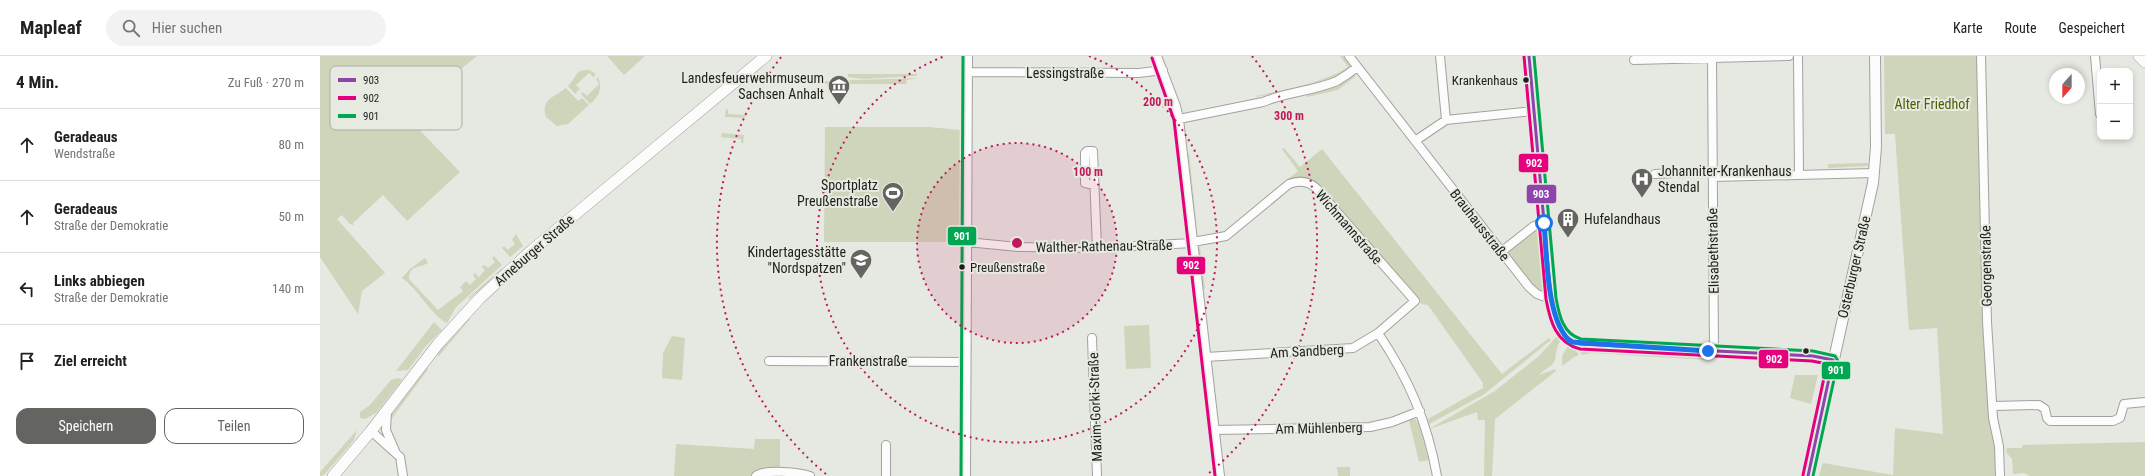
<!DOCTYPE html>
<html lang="de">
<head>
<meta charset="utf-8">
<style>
  body { margin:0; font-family:"Roboto Condensed",sans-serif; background:#f2f2f2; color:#202124 }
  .controls { position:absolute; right:12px; top:12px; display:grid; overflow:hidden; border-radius:8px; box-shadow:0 2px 6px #0003 }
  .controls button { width:36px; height:36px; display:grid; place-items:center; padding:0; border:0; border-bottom:1px solid #e0e0e0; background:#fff; color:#202124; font:20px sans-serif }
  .compass { position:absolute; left:1729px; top:12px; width:36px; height:36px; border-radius:50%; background:#fff; box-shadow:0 2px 6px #0003; rotate:201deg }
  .stop { position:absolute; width:12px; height:12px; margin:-9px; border:3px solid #1a73e8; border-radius:50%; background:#fff }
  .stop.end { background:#1a73e8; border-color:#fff; box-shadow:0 1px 4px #0008 }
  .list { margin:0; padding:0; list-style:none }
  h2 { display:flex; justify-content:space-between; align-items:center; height:52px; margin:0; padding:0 16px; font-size:17px }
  h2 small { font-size:13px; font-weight:400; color:#757577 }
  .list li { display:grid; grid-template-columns:26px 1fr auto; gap:12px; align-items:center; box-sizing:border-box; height:72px; padding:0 16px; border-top:1px solid #e0e0e0 }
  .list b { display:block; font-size:15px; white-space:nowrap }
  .list p { margin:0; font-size:13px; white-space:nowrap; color:#757577 }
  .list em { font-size:13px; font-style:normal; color:#757577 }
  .actions { display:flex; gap:8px; padding:12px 16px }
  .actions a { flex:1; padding:9px 0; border:1px solid #646561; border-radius:12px; text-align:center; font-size:14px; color:#646561 }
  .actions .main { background:#646561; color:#fff }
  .icon { flex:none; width:22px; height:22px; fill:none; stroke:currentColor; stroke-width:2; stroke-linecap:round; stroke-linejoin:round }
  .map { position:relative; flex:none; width:1825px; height:420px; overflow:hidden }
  header { display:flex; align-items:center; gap:24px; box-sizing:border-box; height:56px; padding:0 20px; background:#fff; border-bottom:1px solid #e0e0e0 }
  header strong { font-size:19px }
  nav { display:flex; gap:22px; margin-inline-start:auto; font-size:14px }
  .search { width:280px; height:36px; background:#f2f2f2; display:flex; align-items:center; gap:10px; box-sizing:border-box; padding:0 14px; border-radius:22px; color:#757577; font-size:15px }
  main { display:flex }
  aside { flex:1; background:#fff }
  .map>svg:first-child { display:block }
  .green { fill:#ced5ba }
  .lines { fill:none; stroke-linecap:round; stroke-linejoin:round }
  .minor-casing { stroke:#a2a39f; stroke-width:10 }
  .tertiary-casing { stroke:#a2a39f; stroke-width:12 }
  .secondary-casing { stroke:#a2a39f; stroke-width:12 }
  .minor { stroke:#fbfcfb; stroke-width:8 }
  .tertiary { stroke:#fbfcfb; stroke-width:10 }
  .secondary { stroke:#fbfcfb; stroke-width:11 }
  .bus-1-casing { stroke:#e7eae0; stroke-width:6 }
  .bus-2-casing { stroke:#e7eae0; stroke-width:6 }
  .bus-3-casing { stroke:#e7eae0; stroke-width:6 }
  .bus-1 { stroke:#8e44ad; stroke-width:3 }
  .bus-2 { stroke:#e5007d; stroke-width:3 }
  .bus-3 { stroke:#00a651; stroke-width:3 }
  .route { stroke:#1a73e8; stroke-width:5 }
  .ring { fill:none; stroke:#c2185b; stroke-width:2; stroke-dasharray:2 4 }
  .bus-dot { fill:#1e1f1c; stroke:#e7eae0; stroke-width:1.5 }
  .labels { text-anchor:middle; stroke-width:4; stroke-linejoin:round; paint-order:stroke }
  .bus-label { font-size:13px; fill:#1e1f1c; stroke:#e7eae0; text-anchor:end }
  .street-label { font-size:14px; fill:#1e1f1c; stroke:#e7eae0 }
  .poi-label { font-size:14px; fill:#1e1f1c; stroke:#e7eae0; text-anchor:end }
  .park-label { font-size:14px; fill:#4f5e06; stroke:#e7eae0 }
  .key { fill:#e7eae0; stroke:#abada5; stroke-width:1 }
  .key-label { font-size:11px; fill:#1e1f1c }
  .centre { fill:#c2185b; stroke:#e7eae0; stroke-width:2 }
  .ring-label { font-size:12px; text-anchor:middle; font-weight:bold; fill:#c2185b; stroke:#e7eae0; stroke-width:4; stroke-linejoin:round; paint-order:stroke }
  .line-badge { stroke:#e7eae0; stroke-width:1.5 }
  .badge-label { font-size:11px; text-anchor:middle; font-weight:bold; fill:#fff }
</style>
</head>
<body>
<header>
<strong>Mapleaf</strong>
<div class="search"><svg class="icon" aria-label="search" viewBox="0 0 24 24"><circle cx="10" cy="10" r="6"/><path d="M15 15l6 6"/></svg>Hier suchen</div>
<nav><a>Karte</a><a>Route</a><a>Gespeichert</a></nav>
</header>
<main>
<aside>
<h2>4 Min.<small>Zu Fuß · 270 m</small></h2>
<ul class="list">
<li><svg class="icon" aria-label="ahead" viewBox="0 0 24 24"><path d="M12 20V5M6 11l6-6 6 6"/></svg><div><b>Geradeaus</b><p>Wendstraße</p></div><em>80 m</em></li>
<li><svg class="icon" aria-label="ahead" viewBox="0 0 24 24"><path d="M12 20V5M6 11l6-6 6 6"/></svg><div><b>Geradeaus</b><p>Straße der Demokratie</p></div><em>50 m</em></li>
<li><svg class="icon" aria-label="left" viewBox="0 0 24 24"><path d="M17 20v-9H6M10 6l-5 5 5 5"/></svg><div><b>Links abbiegen</b><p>Straße der Demokratie</p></div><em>140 m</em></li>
<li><svg class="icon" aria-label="arrive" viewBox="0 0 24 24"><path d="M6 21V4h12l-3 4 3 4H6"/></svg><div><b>Ziel erreicht</b></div></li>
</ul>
<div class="actions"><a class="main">Speichern</a><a>Teilen</a></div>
</aside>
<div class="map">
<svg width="1825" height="420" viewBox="0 0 1825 420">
  <rect width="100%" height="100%" fill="#e6e8e2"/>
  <!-- green -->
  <path class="green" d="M0 0H157L85 59 140 116 87 165 63 139 33 167 34 169 30 168 22 159 17 163 65 217 42 235 38 258 0 201Z
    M287 0H325L304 19Z
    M1020 0H1024L1030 10C1027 17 1015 22 1008 25L937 41 936 40C967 33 1001 28 1028 11Z
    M1564 0H1658L1664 280 1669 364 1675 393 1676 420H1499L1503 407 1573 419 1575 372 1623 378 1617 272 1589 274 1575 78H1565Z
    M269 14 276 18 273 21 269 17 256 29 260 33 255 38 248 30C256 22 255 13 269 14Z
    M597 16V19L595 20 543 23 528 21V18H595Z
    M1034 18 1036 20 1018 34 987 41 986 37Z
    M278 21C283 33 279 40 270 48L261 38 263 36 267 40 279 28 276 23Z
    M599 22 587 24 586 28H465V27L480 26Z
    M246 32 258 45 262 42 269 49 248 68 237 70 226 61C220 43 235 41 246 32Z
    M406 53H408V58L426 59 425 62 405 61Z
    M505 71H609L640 74 643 72V125L641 126 643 129 642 186H504Z
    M402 77 424 79 423 87H421V83L401 81Z
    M964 92 980 111 1002 93 1182 318 1229 282 1231 284 1163 339 1109 368 1108 363 1163 332V327L1108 249 1102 248 996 126C973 113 970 132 957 132L978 115 962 93Z
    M869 97 878 181 868 98Z
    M1548 107V110L1508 112V108Z
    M1216 173 1220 176 1225 231 1221 235 1216 233 1189 198 1190 193Z
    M196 178 203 190 190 201 182 192 184 190 188 194 195 188 192 184Z
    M880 191 885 233H883L878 192Z
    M174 200 182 209 136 251 127 267C113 261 98 233 82 222L90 213 105 202 108 207C100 212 89 209 89 223L118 254 143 235 140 231 146 225 150 229 156 223 153 219 155 217 159 221 165 214 162 211 164 209 168 212 175 206 172 202Z
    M182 212 181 215 149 243 148 242Z
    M149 262 150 263 118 301V296Z
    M114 266 122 274 105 291 88 314 76 315Z
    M829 269 831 312 806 313 804 270Z
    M352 280 365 282 362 324 342 322 343 297Z
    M1237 280 1241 284C1234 294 1237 301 1234 306 1231 311 1223 314 1219 319L1235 313 1236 315 1175 363 1172 420H1164L1165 364H1158L1157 356 1109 373 1175 335 1219 300Z
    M1248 290 1255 293 1259 299 1254 301 1242 310V300Z
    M1261 291 1387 299V304L1271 297 1262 299 1260 295Z
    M1389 299 1471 303V307L1389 302Z
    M109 312 70 365 72 358 106 313Z
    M1475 319H1498L1491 348 1470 342Z
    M79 322 82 324 56 357 45 363 40 362V356L49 350 71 324Z
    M1095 363 1099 368 1109 404 1099 406 1089 364Z
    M37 374 34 384 4 419 0 420V416Z
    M435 383H460V413H438L432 420H354L356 388 434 393Z
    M1825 386V420H1710L1704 417 1693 418 1692 403 1686 396 1687 392H1702V389Z
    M1017 411H1030V420H1018Z"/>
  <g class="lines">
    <!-- minor casing -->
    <g class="minor-casing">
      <path id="minor" d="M837 0 856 50 859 63 900 420
        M1029 0 1209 231 1217 238 1231 243
        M1120 0 1126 64
        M1209 0 1231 243C1234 260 1239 285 1260 288L1493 300 1513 304
        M1392 0 1394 295
        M1478 0 1479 118
        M1661 0 1667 266 1673 362 1679 390 1680 420
        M1775 0 1780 58
        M1314 4 1469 0
        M648 16 819 17 843 14
        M859 63 943 46C966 36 994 35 1017 25 1024 21 1031 16 1037 11
        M1095 85 1126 64 1214 55
        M1335 118 1393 115
        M1393 121 1554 117
        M775 129 765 127V97L767 95H773L777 192
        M647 186 699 191 777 192 873 187
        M873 186 906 180 969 128C979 124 988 125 996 132L1095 245 1058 277 1033 292 886 301
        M1181 196 1214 170 1224 167
        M1058 277C1089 323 1107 365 1117 420
        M772 282 777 420
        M449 305 646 306
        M1673 350 1719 349 1725 353 1727 362 1730 365H1793L1800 362 1804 348 1825 346
        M67 355 66 374 75 395
        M894 374 1050 371 1072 366 1100 355
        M51 375 80 401 83 420
        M436 420C444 413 480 416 490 420
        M566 420V389
        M646 420 648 0"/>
    </g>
    <!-- tertiary casing -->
    <g class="tertiary-casing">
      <path id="tertiary" d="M1488 420 1553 127 1556 91 1555 0"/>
    </g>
    <!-- secondary casing -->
    <g class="secondary-casing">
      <path id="secondary" d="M1819 0 1825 6
        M13 420 51 375 118 288 160 242 211 195 446 0"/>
    </g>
    <!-- minor -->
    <use href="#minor" class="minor"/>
    <!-- tertiary -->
    <use href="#tertiary" class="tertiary"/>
    <!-- secondary -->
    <use href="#secondary" class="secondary"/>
    <!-- bus-1 casing -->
    <g class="bus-1-casing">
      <path id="bus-1" d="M1209 0 1231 243C1235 262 1239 282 1260 288L1493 300 1513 304
        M1488 420 1513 304"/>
    </g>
    <!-- bus-2 casing -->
    <g class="bus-2-casing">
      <path id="bus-2" d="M1204 0 1226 243C1230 265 1236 287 1260 293L1492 305 1507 308 1483 419
        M832 2 854 64 895 420"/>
    </g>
    <!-- bus-3 casing -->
    <g class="bus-3-casing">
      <path id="bus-3" d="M1214 0 1236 242C1239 259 1243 278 1261 283L1493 295 1515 300 1518 305 1493 420
        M641 420 643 0"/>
    </g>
    <!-- bus-1 -->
    <use href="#bus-1" class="bus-1"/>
    <!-- bus-2 -->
    <use href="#bus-2" class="bus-2"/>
    <!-- bus-3 -->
    <use href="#bus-3" class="bus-3"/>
  </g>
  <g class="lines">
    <!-- route -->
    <path class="route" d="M1224 167C1227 198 1226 266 1251 286L1388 295"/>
  </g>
  <!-- distance rings -->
  <circle cx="697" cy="187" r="100" fill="#c2185b" fill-opacity=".12"/>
  <g class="ring">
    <circle cx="697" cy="187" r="100"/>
    <path d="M769 0A200 200 0 1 1 625 0"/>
    <path d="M506 418A300 300 0 0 1 462 0M932 0A300 300 0 0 1 888 418"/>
  </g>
  <!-- icons -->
  <defs>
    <g id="museum-pin" transform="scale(1.15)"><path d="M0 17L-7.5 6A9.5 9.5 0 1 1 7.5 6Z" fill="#646561" stroke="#e7eae0"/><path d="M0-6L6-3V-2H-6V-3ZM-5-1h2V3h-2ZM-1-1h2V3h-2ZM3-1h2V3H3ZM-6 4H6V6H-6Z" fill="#fff"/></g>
    <g id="hospital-pin" transform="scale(1.15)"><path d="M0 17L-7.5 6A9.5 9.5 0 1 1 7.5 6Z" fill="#646561" stroke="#e7eae0"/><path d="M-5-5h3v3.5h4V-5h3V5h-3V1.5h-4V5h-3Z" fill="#fff"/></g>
    <g id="stadium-pin" transform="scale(1.15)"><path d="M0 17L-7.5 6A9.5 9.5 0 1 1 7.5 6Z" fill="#646561" stroke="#e7eae0"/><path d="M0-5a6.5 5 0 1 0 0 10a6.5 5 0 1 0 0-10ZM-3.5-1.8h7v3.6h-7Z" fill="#fff"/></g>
    <g id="building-pin" transform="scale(1.15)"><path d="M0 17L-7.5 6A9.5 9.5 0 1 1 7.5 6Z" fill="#646561" stroke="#e7eae0"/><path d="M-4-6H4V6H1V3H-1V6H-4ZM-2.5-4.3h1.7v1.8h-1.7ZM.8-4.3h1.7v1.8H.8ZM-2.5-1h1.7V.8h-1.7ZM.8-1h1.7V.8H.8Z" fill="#fff"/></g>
    <g id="school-pin" transform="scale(1.15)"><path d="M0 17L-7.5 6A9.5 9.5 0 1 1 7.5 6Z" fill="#646561" stroke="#e7eae0"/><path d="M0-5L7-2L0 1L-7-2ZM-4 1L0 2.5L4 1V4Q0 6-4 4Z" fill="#fff"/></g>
  </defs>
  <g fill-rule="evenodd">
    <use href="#museum-pin" x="519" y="30"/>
    <use href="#hospital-pin" x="1322" y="123"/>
    <use href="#stadium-pin" x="573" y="137"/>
    <use href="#building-pin" x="1248" y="163"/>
    <use href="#school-pin" x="541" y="204"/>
  </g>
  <!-- markers -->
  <g class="bus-dot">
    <circle cx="1206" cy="24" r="3.5"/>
    <circle cx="642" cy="211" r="3.5"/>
    <circle cx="1486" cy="295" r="3.5"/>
  </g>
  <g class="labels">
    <!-- bus labels -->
    <g class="bus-label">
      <text x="1198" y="29">Krankenhaus</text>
      <text x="650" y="216" text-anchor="start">Preußenstraße</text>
    </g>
    <!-- street labels -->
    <g class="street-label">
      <text x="745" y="22">Lessingstraße</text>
      <text transform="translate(1160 169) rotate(52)" y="5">Brauhausstraße</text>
      <text transform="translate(1029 171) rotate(49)" y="5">Wichmannstraße</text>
      <text transform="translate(784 190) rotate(-1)" y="5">Walther-Rathenau-Straße</text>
      <text transform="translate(214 194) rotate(-41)" y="5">Arneburger Straße</text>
      <text transform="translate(1393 195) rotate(-91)" y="5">Elisabethstraße</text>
      <text transform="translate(1666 210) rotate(-91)" y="5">Georgenstraße</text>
      <text transform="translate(1534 211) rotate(-77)" y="5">Osterburger Straße</text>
      <text transform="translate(987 295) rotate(-3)" y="5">Am Sandberg</text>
      <text x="548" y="310">Frankenstraße</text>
      <text transform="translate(775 351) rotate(-92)" y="5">Maxim-Gorki-Straße</text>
      <text transform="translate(999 372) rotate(-1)" y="5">Am Mühlenberg</text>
    </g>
    <!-- poi labels -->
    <g class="poi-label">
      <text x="504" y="27">Landesfeuerwehrmuseum<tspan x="504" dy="16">Sachsen Anhalt</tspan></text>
      <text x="1338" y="120" text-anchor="start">Johanniter-Krankenhaus<tspan x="1338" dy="16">Stendal</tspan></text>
      <text x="558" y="134">Sportplatz<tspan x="558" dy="16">Preußenstraße</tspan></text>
      <text x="1264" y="168" text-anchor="start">Hufelandhaus</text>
      <text x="526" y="201">Kindertagesstätte<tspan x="526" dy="16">"Nordspatzen"</tspan></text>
    </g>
    <!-- park labels -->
    <g class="park-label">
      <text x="1612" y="53">Alter Friedhof</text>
    </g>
  </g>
  <!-- legend -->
  <rect x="10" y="10" width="132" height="64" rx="6" class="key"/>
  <rect x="18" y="22" width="18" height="4" fill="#8e44ad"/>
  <rect x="18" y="40" width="18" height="4" fill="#e5007d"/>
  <rect x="18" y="58" width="18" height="4" fill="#00a651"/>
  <g class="key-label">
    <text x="43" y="28">903</text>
    <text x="43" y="46">902</text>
    <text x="43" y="64">901</text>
  </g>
  <circle cx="697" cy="187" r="6" class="centre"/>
  <g class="ring-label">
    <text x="838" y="50">200 m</text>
    <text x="969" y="64">300 m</text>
    <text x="768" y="120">100 m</text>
  </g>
  <g class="line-badge">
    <rect x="1198" y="97" width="31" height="20" rx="4" fill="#e5007d"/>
    <rect x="1206" y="128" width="31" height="20" rx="4" fill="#8e44ad"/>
    <rect x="627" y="170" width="30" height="20" rx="4" fill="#00a651"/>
    <rect x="856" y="200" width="30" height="19" rx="4" fill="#e5007d"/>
    <rect x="1438" y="293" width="31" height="20" rx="4" fill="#e5007d"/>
    <rect x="1501" y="305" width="30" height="19" rx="4" fill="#00a651"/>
  </g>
  <g class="badge-label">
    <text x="1214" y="111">902</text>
    <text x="1221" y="142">903</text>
    <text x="642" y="184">901</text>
    <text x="871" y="213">902</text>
    <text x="1454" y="307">902</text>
    <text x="1516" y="318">901</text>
  </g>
</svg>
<div class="controls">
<button>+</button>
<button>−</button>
</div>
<svg class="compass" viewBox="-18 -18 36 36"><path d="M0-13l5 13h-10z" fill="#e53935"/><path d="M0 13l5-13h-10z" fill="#757577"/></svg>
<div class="stop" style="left:1224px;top:167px"></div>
<div class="stop end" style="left:1388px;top:295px"></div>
</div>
</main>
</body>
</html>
